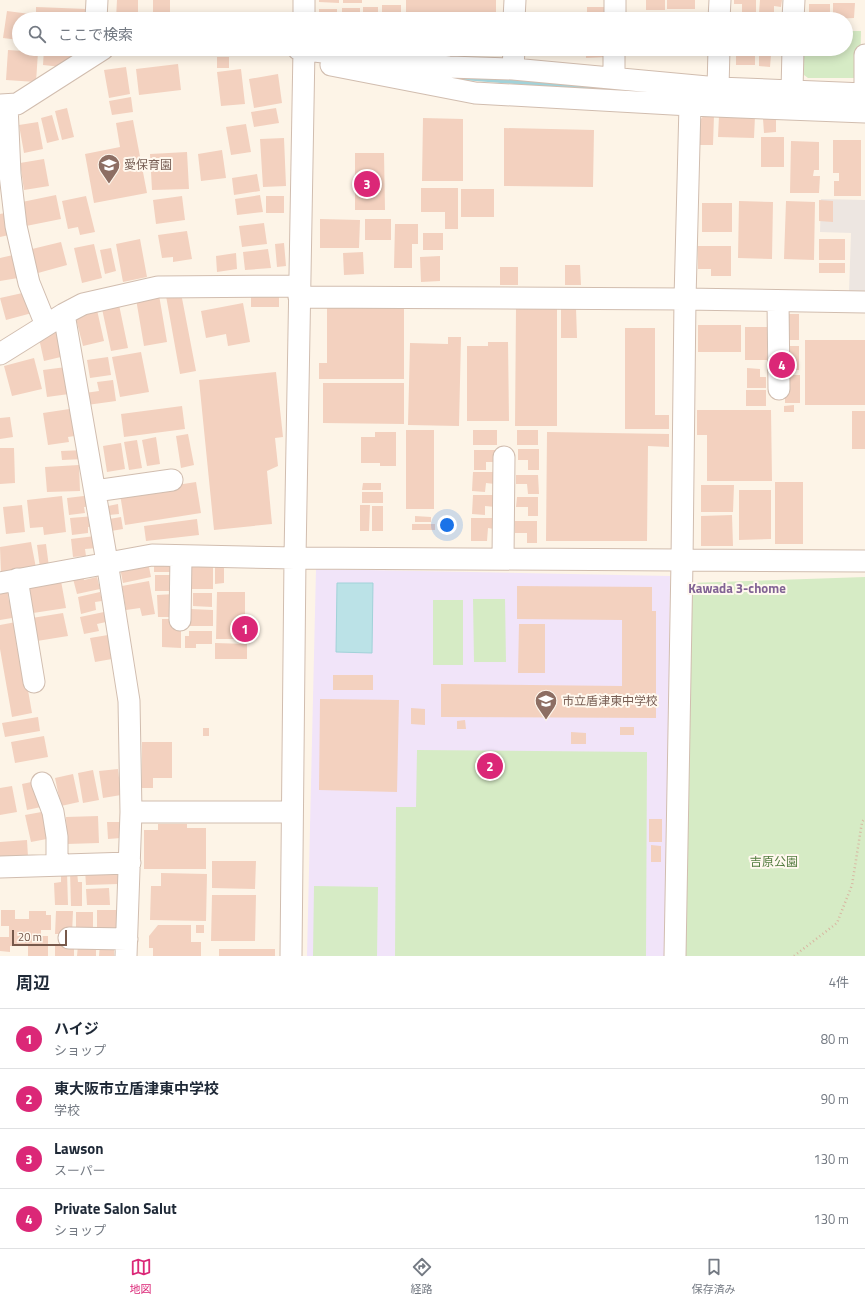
<!DOCTYPE html>
<html lang="ja">
<head>
<meta charset="utf-8">
<style>
  body { margin:0; font-family:"Titillium Web","Noto Sans JP",sans-serif; background:#f2f2f3; color:#1f2937 }
  .scale { position:absolute; left:12px; bottom:10px; width:55px; box-sizing:border-box; padding-left:4px; border:2px solid #77594b; border-top:0; font-size:11px; line-height:14px; white-space:nowrap; color:#77594b; -webkit-text-stroke:3px #fff8ee; paint-order:stroke }
  .you { position:absolute; left:447px; top:525px; width:14px; height:14px; margin:-10px; border:3px solid #fff; border-radius:50%; background:#1a73e8; box-shadow:0 0 0 6px #1a73e833 }
  .badge { display:grid; place-items:center; width:26px; height:26px; border-radius:50%; background:#db2777; color:#fff; font-size:13px; font-weight:700 }
  .pin { position:absolute; translate:-50% -50%; border:2px solid #fff; box-shadow:0 1px 4px #0006 }
  .list { margin:0; padding:0; list-style:none }
  h2 { display:flex; justify-content:space-between; align-items:center; height:52px; margin:0; padding:0 16px; font-size:17px }
  h2 small { font-size:13px; font-weight:400; color:#747a83 }
  .list li { display:grid; grid-template-columns:26px 1fr auto; gap:12px; align-items:center; box-sizing:border-box; height:60px; padding:0 16px; border-top:1px solid #e0e1e3 }
  .list b { display:block; font-size:15px; white-space:nowrap }
  .list p { margin:0; font-size:13px; white-space:nowrap; color:#747a83 }
  .list em { font-size:13px; font-style:normal; color:#747a83 }
  .icon { flex:none; width:22px; height:22px; fill:none; stroke:currentColor; stroke-width:2; stroke-linecap:round; stroke-linejoin:round }
  .map { position:relative; flex:none; width:865px; height:956px; overflow:hidden }
  .search { position:absolute; background:#fff; box-shadow:0 2px 10px #0003; left:12px; right:12px; top:12px; height:44px; display:flex; align-items:center; gap:10px; box-sizing:border-box; padding:0 14px; border-radius:22px; color:#747a83; font-size:15px }
  .sheet { height:292px; background:#fff }
  nav { display:flex; justify-content:space-around; align-items:center; box-sizing:border-box; height:56px; border-top:1px solid #e0e1e3; background:#fff; font-size:11px; color:#747a83 }
  nav a { display:grid; justify-items:center; gap:2px }
  nav .on { color:#db2777 }
  .map>svg:first-child { display:block }
  .industrial { fill:#ede6e1 }
  .education { fill:#f1e4f9 }
  .green { fill:#d6ebc5 }
  .water { fill:#bbe2e7; stroke:#a1d2d9 }
  .lines { fill:none; stroke-linecap:round; stroke-linejoin:round }
  .stream { stroke:#a1d2d9; stroke-width:5.5 }
  .building { fill:#f3d1bf }
  .minor-casing { stroke:#d1bdaf; stroke-width:23 }
  .path { stroke:#d8b5a1; stroke-width:2.5; stroke-dasharray:1 3; stroke-linecap:butt }
  .minor { stroke:#fff; stroke-width:21 }
  .labels { text-anchor:middle; stroke-width:4; stroke-linejoin:round; paint-order:stroke }
  .education-label { font-size:12px; fill:#785e54; stroke:#fff8ee; text-anchor:start }
  .park-label { font-size:12px; fill:#557d42; stroke:#fff8ee }
  .neighbourhood-label { font-size:13px; font-weight:bold; fill:#816394; stroke:#fff8ee }
</style>
</head>
<body>
<div class="map">
<svg width="865" height="956" viewBox="0 0 865 956">
  <rect width="100%" height="100%" fill="#fdf4e7"/>
  <!-- industrial -->
  <path class="industrial" d="M821 199 865 200V292H849L851 233 820 232Z"/>
  <!-- education -->
  <path class="education" d="M316 569 670 576 666 956H307Z"/>
  <!-- green -->
  <path class="green" d="M846 31H861L860 74 858 78H808L804 75V49H846Z
    M865 577V956H681L687 583Z
    M473 599H505L506 662H474Z
    M433 600H463V665H433Z
    M417 750 647 752 646 956H395L396 807H416Z
    M314 886 378 887 377 956H313Z"/>
  <!-- water -->
  <path class="water" d="M337 583H373L372 653 336 652Z"/>
  <g class="lines">
    <!-- stream -->
    <path class="stream" d="M460 77 649 92"/>
  </g>
  <!-- building -->
  <path class="building" d="M117 0H138V19H116Z
    M153 0H170V19H153Z
    M319 0H339V3L319 2Z
    M343 0H362V3H343Z
    M406 0H496V19H406Z
    M646 0H665V10H646Z
    M667 0H695V9H667Z
    M734 0H756V13H742V4H734Z
    M760 0H782L781 7 774 6V13H759Z
    M833 3H855L854 18 833 19Z
    M809 4H830V19H809Z
    M382 5H401V19H382Z
    M36 7 87 9 86 19H36Z
    M363 7H378V19H363Z
    M587 7H607V19H587Z
    M342 8H360V19H342Z
    M319 9H337V19H319Z
    M7 11 30 14 29 19H19V40L3 38Z
    M641 13H666V19H641Z
    M669 14H699V19H669Z
    M561 15 582 16V19H561Z
    M732 16H755V19H732Z
    M782 16V19H760V17Z
    M44 49 73 52 71 68 43 65Z
    M586 49H606V57L586 58Z
    M633 49H644V53H633Z
    M648 49H666V53H648Z
    M671 49H701L702 56H671Z
    M736 49H755V65H736Z
    M759 49H781V55H771L770 67 759 66Z
    M8 50 38 52 36 82 6 80Z
    M217 57H229V68H217Z
    M178 64 181 90 139 95 136 69Z
    M126 67 130 94 109 98 104 70Z
    M241 69 245 104 221 106 217 72Z
    M278 74 282 103 254 108 249 79Z
    M131 97 133 112 112 115 109 101Z
    M67 108 74 137 62 140 55 111Z
    M276 108 279 123 254 127 251 112Z
    M52 115 59 140 47 143 41 118Z
    M704 115H714L713 145H698V123Z
    M719 116H755L754 138 718 137Z
    M423 118 463 119V181H422Z
    M776 118V132L764 133 763 119Z
    M133 120 147 193 94 203 85 154 120 147 116 123Z
    M38 122 43 149 24 153 19 125Z
    M246 124 251 152 231 155 226 127Z
    M504 128 594 130 593 187 504 186Z
    M761 137H784V167H761Z
    M284 138 286 186 263 187 260 139Z
    M833 140H861V196H834V181H839V173H833Z
    M791 141 819 142V170H814L813 176H820L819 193H790Z
    M222 150 226 178 201 181 198 154Z
    M187 152 189 189 152 190 150 154Z
    M355 153H384L385 210H355Z
    M44 159 49 186 24 190 20 163Z
    M257 174 260 191 234 195 232 178Z
    M421 188H458V229H445V212H421Z
    M461 189H494V217H461Z
    M56 195 61 219 26 226 22 202Z
    M260 195 263 212 237 215 235 199Z
    M86 196 95 232 80 235 78 227 68 229 62 201Z
    M182 196 185 220 156 224 153 200Z
    M266 196H284V213H266Z
    M819 200 833 201V222L819 221Z
    M739 201 773 202 772 259 738 258Z
    M786 201 815 202 814 260 784 259Z
    M702 203H732V232H702Z
    M5 213 9 235 0 237V214Z
    M320 219 360 220 359 248H320Z
    M365 219H391V240H365Z
    M264 223 267 244 242 247 239 226Z
    M395 224H418V244H412V268H394Z
    M187 231 192 259 173 262V257L162 258 158 235Z
    M423 233H443V250H423Z
    M140 239 147 277 123 282 116 244Z
    M819 239H845V260H819Z
    M61 242 67 265 38 273 32 249Z
    M284 243 286 266 277 267 275 244Z
    M94 244 102 278 82 283 74 248Z
    M698 246H731V276H711V269H698Z
    M111 248 116 271 105 274 100 250Z
    M268 249 271 268 245 270 243 252Z
    M363 252 364 274 344 275 343 253Z
    M236 253 237 269 217 272 216 256Z
    M13 255 18 278 0 281V258Z
    M440 256V281L421 282 420 257Z
    M819 263H845V273H819Z
    M565 265H580L581 285H565Z
    M500 267H518V285H500Z
    M279 291V307H251V292Z
    M27 292 32 313 6 320 0 298Z
    M181 293 196 371 180 374 166 296Z
    M159 295 167 342 144 346 136 299Z
    M118 300 128 348 111 351 101 304Z
    M243 303 250 342 228 346 226 334 206 338 201 311Z
    M327 305H404V379H319V363H327Z
    M516 308H557V426H515Z
    M561 308H576L577 338H561Z
    M97 310 104 341 83 346 75 315Z
    M787 314H799V340H788Z
    M698 325H741V352H698Z
    M745 327H767V360H745Z
    M625 328H655V415H669V429H625Z
    M59 329 65 356 44 361 38 334Z
    M448 337H461L459 426 408 425 410 343 448 344Z
    M805 340H865V405H805Z
    M488 342H508L509 421H467V346H488Z
    M785 346H799V370H786Z
    M141 352 149 392 120 397 112 357Z
    M108 357 111 375 90 378 87 360Z
    M34 358 42 389 12 396 4 366Z
    M66 367 69 394 47 397 43 370Z
    M747 368 760 369V377H766V388H747Z
    M276 372 283 437 275 438 278 466 267 471 272 524 214 530 199 380Z
    M785 375H800V403H785Z
    M113 380 116 401 87 405 85 393 99 391 97 382Z
    M323 383H404V424L323 423Z
    M746 390H766V406H746Z
    M794 405V412H784V406Z
    M182 406 185 429 124 437 121 414Z
    M76 408 81 435 68 437 69 442 48 445 43 413Z
    M697 410H771L772 481H707V435H697Z
    M852 411H865V449H852Z
    M10 417 13 437 0 439V418Z
    M406 430H434V509H406Z
    M473 430H497V445H473Z
    M517 430H538V445H517Z
    M375 432H396V466H380V463H361V437H375Z
    M547 432 669 434V447L648 446 647 541H546Z
    M188 434 194 465 181 468 176 436Z
    M156 437 160 464 147 466 142 440Z
    M137 440 142 468 129 470 124 442Z
    M121 443 125 469 107 472 103 446Z
    M0 448H14L15 483 0 484Z
    M518 449H539V470H528V460H518Z
    M85 450V459L62 460 61 451Z
    M474 450H495V462H486V470H474Z
    M79 465 80 491 47 492 45 467Z
    M473 472H495V484L486 483 485 492 472 491Z
    M516 475H538L539 494H528L527 484H516Z
    M196 482 201 513 125 525 120 494Z
    M775 482H803V544H775Z
    M363 483H381V490H362Z
    M701 485H734L733 512H701Z
    M739 490H771V539L739 540Z
    M362 492H383V503H362Z
    M92 495 94 506 84 507 85 513 69 515 67 498Z
    M473 495H496L495 507 485 506V515L472 514Z
    M62 496 66 532 44 535 43 527 30 528 27 500Z
    M517 497H538V516H528V507H516Z
    M118 504 119 514 109 515 108 506Z
    M22 505 25 532 6 534 3 507Z
    M360 505H370L369 531H360Z
    M372 506H383V531H372Z
    M732 515 733 546H701V516Z
    M95 516 96 526 88 527V533L72 535 70 518Z
    M415 516 431 517V522H415Z
    M121 517 123 529 111 531 109 519Z
    M471 518H494V529L488 528 487 541H471Z
    M197 519 199 535 146 541 144 526Z
    M515 521H537V543H527V533H515Z
    M412 524H435V530H412Z
    M95 536 97 548 85 549 86 556 73 557 71 539Z
    M31 542 36 568 1 573 0 547Z
    M46 544 49 567 40 568 37 545Z
    M154 559H173V572H154Z
    M191 560H213V589H191Z
    M148 562 151 577 123 583 120 568Z
    M215 563H224V583L215 584Z
    M83 573 84 580 97 577 100 589 77 594 72 575Z
    M155 575H174L175 591H155Z
    M61 581 66 608 33 613 28 587Z
    M149 581 155 614 142 616 140 608 126 610 122 586Z
    M517 586 652 587V611H656V718L441 717V684L622 686V620L517 619Z
    M7 589 9 601 15 600 18 617 0 620V590Z
    M100 592 102 601 95 602 96 610 81 614 78 597Z
    M217 592H245V639H216Z
    M193 593H212V607L193 606Z
    M175 594 172 617H158L157 595Z
    M190 609 213 610V626H190Z
    M104 612 106 622 97 624 99 631 84 634 80 617Z
    M63 613 68 636 37 641 32 618Z
    M162 619H175L181 628V648L162 647Z
    M16 622 32 713 12 717 0 649V625Z
    M519 624H545V673H518Z
    M189 631H212V644H196V648H185V636H189Z
    M108 635 112 659 95 662 90 638Z
    M215 643 247 644V659H215Z
    M333 675H373V690H333Z
    M320 699 399 700 397 792 319 790Z
    M411 708 425 709V725L411 724Z
    M38 717 40 731 5 737 2 723Z
    M465 720 466 729H457V721Z
    M620 727H634V735H620Z
    M203 728H209V736H203Z
    M571 732 586 733V744H571Z
    M44 736 48 757 15 763 11 742Z
    M142 742H172V778H153V788H142Z
    M118 769 121 795 103 798 99 771Z
    M93 770 99 800 83 803 78 773Z
    M73 774 79 802 61 806 55 778Z
    M36 781 41 807 27 810 22 784Z
    M12 786 17 812 0 815V788Z
    M47 811 52 838 31 842 25 815Z
    M98 816 99 843 67 844 66 817Z
    M649 819H662V842H649Z
    M107 822H121V838L108 839Z
    M158 824H187V828H206V869H144V830H158Z
    M27 840 28 857 0 859V842Z
    M651 845 661 846V862H651Z
    M212 861H256L255 889 212 888Z
    M85 870H118V884L86 885Z
    M70 871H77L78 882H82V906H71Z
    M61 872H67L68 905H55L54 883 61 882Z
    M161 873 207 874 206 921 150 920 151 886H161Z
    M109 888 110 905H87L86 889Z
    M212 895H256L255 941H211Z
    M1 910H15V919H29V911H46V915H51V930H41V936H48V956H28V946H10V952L0 951V937H9V926H1Z
    M97 910H118V931H97Z
    M56 911H73L72 934H55Z
    M76 912H93V931H76Z
    M158 925H191V942H201V956H153V948H149V936Z
    M196 925H204V933H196Z
    M100 944 114 945V956H99Z
    M55 945 74 946V956H55Z
    M78 945 96 946V956H77Z
    M219 949H275V956H219Z"/>
  <g class="lines">
    <!-- minor casing -->
    <g class="minor-casing">
      <path id="minor" d="M96 19 97 0
        M304 19V0
        M514 19 515 0
        M615 19V0
        M719 19 720 0
        M793 19 794 0
        M298 49 449 67 513 69 718 88 865 94
        M865 55V92
        M331 65 475 93 690 105 865 112
        M513 69 514 49
        M614 78V49
        M718 88 719 49
        M792 91 793 49
        M0 105 17 104 103 49
        M7 105 10 174 16 226 29 283 46 325
        M299 297 685 299 865 302
        M778 301 779 389
        M64 314 107 562 129 701 131 812 126 956
        M0 354 64 314 83 304 158 287 299 286
        M95 491 172 480
        M503 559 504 457
        M17 579 34 682
        M0 583 152 555 295 558 865 561
        M180 620 181 556
        M42 783 53 812 57 837V865
        M131 812H292
        M0 867 130 863
        M69 938 127 939
        M291 956 295 558 304 49
        M675 956 682 561 685 299 690 105"/>
    </g>
    <!-- path -->
    <path class="path" d="M794 956 837 923 852 885 862 822 865 818"/>
    <!-- minor -->
    <use href="#minor" class="minor"/>
  </g>
  <!-- icons -->
  <defs>
    <g id="school-pin" transform="scale(1.15)"><path d="M0 17L-7.5 6A9.5 9.5 0 1 1 7.5 6Z" fill="#8d6e63" stroke="#fff8ee"/><path d="M0-5L7-2L0 1L-7-2ZM-4 1L0 2.5L4 1V4Q0 6-4 4Z" fill="#fff"/></g>
  </defs>
  <g fill-rule="evenodd">
    <use href="#school-pin" x="109" y="165"/>
    <use href="#school-pin" x="546" y="701"/>
  </g>
  <g class="labels">
    <!-- education labels -->
    <g class="education-label">
      <text x="124" y="169">愛保育園</text>
      <text x="562" y="705">市立盾津東中学校</text>
    </g>
    <!-- park labels -->
    <g class="park-label">
      <text x="774" y="866">吉原公園</text>
    </g>
    <!-- neighbourhood labels -->
    <g class="neighbourhood-label">
      <text x="737" y="593">Kawada 3-chome</text>
    </g>
  </g>
</svg>
<div class="scale">20 m</div>
<div class="you"></div>
<div class="pin badge" style="left:245px;top:629px">1</div>
<div class="pin badge" style="left:490px;top:766px">2</div>
<div class="pin badge" style="left:367px;top:184px">3</div>
<div class="pin badge" style="left:782px;top:365px">4</div>
<div class="search"><svg class="icon" aria-label="search" viewBox="0 0 24 24"><circle cx="10" cy="10" r="6"/><path d="M15 15l6 6"/></svg>ここで検索</div>
</div>
<section class="sheet">
<h2>周辺<small>4件</small></h2>
<ul class="list">
<li><span class="badge">1</span><div><b>ハイジ</b><p>ショップ</p></div><em>80 m</em></li>
<li><span class="badge">2</span><div><b>東大阪市立盾津東中学校</b><p>学校</p></div><em>90 m</em></li>
<li><span class="badge">3</span><div><b>Lawson</b><p>スーパー</p></div><em>130 m</em></li>
<li><span class="badge">4</span><div><b>Private Salon Salut</b><p>ショップ</p></div><em>130 m</em></li>
</ul>
</section>
<nav>
<a class="on"><svg class="icon" aria-label="map" viewBox="0 0 24 24"><path d="M3 6l6-2 6 2 6-2v14l-6 2-6-2-6 2zM9 4v14M15 6v14"/></svg>地図</a>
<a><svg class="icon" aria-label="directions" viewBox="0 0 24 24"><path d="M12 3l9 9-9 9-9-9zM9 14v-3h6M13 9l2 2-2 2"/></svg>経路</a>
<a><svg class="icon" aria-label="saved" viewBox="0 0 24 24"><path d="M7 4h10v16l-5-4-5 4z"/></svg>保存済み</a>
</nav>
</body>
</html>
